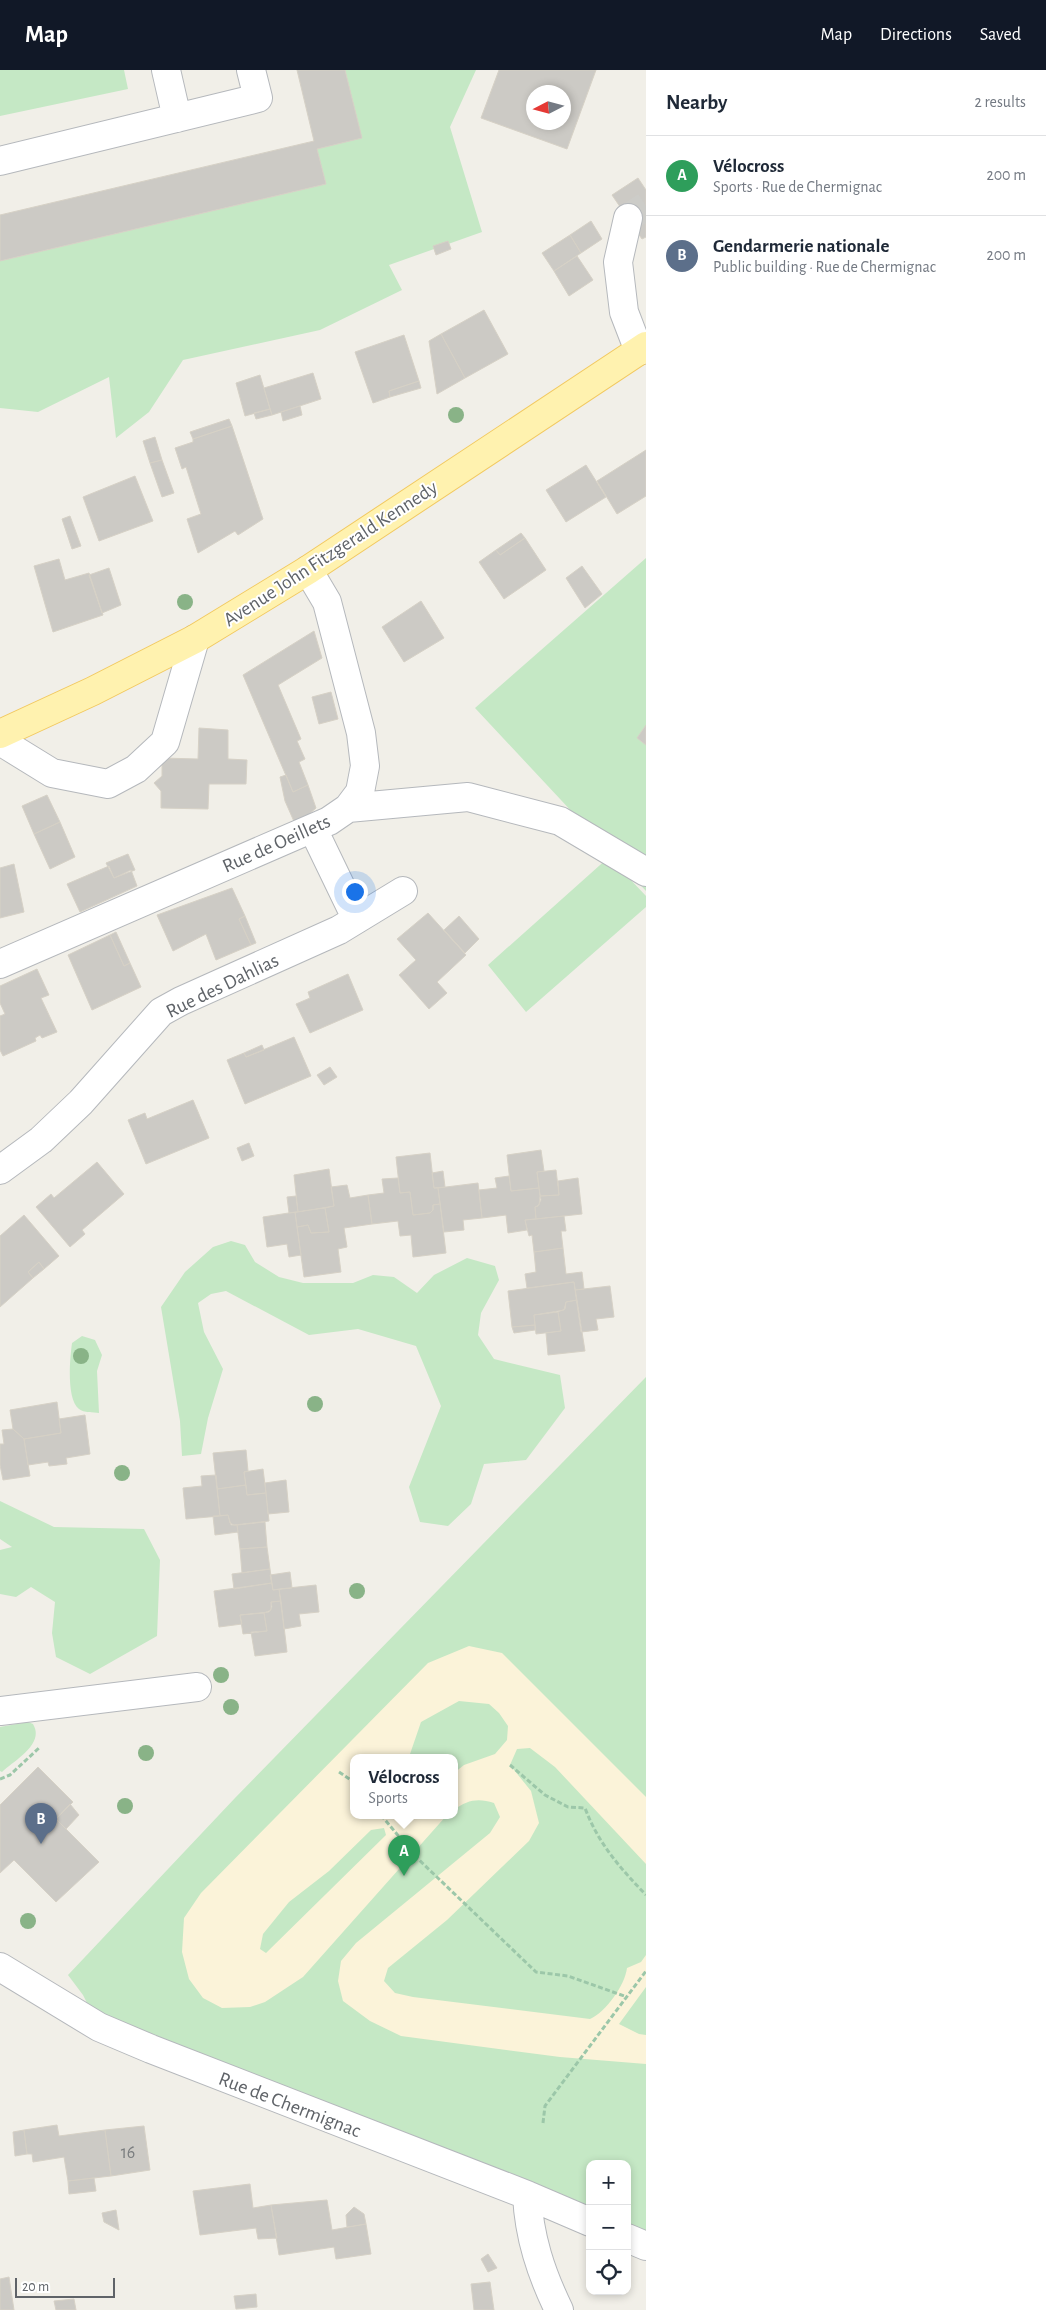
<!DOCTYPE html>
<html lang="en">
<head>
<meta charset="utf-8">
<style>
  body { margin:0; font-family:"Alegreya Sans",sans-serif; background:#f6f6f7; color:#1f2937 }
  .controls { position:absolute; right:15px; bottom:15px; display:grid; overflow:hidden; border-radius:10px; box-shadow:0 2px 8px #0003 }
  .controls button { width:45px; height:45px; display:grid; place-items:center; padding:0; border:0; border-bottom:1px solid #e0e1e3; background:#fff; color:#1f2937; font:25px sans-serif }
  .compass { position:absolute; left:526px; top:15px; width:45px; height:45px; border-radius:50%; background:#fff; box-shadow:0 2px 8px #0003; rotate:264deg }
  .scale { position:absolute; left:15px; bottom:12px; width:100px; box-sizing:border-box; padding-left:5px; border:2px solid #5f6368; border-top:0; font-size:14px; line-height:18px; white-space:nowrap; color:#5f6368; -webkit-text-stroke:4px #fff; paint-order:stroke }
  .you { position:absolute; left:354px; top:821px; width:18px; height:18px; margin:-12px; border:4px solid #fff; border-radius:50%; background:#1a73e8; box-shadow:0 0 0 8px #1a73e833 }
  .badge { display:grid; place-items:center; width:32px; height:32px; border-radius:50%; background:#111827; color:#fff; font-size:16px; font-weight:700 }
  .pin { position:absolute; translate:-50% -41px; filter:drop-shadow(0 1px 2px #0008) }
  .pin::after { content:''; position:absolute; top:26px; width:18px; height:15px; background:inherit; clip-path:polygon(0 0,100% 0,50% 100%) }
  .popup { position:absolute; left:350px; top:1684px; width:108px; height:65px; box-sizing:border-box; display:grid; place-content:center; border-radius:10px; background:#fff; filter:drop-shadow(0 1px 4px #0005); font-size:16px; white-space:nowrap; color:#747a83 }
  .popup b { font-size:19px; color:#1f2937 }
  .popup::after { content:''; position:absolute; left:50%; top:100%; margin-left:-10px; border:10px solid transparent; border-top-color:#fff }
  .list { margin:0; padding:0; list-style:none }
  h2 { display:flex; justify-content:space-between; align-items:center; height:65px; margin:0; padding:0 20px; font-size:21px }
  h2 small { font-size:16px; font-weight:400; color:#747a83 }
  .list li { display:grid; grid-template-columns:32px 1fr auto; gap:15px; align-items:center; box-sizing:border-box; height:80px; padding:0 20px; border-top:1px solid #e0e1e3 }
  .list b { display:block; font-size:19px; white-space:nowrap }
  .list p { margin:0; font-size:16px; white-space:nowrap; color:#747a83 }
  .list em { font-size:16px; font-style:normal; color:#747a83 }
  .icon { flex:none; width:28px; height:28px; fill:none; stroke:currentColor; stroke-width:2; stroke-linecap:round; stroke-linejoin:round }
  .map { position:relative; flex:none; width:646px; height:2240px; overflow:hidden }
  header { display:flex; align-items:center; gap:30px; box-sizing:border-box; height:70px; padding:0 25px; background:#111827; color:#fff }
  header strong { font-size:24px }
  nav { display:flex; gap:28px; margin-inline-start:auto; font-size:18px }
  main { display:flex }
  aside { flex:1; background:#fff }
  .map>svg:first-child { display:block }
  .green { fill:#c5e8c5; fill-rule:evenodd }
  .sand { fill:#fbf3d9; fill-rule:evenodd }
  .building { fill:#cccac5; stroke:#d6d1c6; fill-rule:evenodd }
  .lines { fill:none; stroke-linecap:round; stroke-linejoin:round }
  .minor-tunnel { stroke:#ccccc8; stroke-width:28; stroke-dasharray:28 14; stroke-linecap:butt }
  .minor-casing { stroke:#b5b8bc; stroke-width:30 }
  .major-casing { stroke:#f2c960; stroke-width:30 }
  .path { stroke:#9cc7a9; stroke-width:3; stroke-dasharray:5 2.5; stroke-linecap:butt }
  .minor { stroke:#fff; stroke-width:28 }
  .major { stroke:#fff2af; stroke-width:28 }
  .tree { fill:#89b387 }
  .labels { text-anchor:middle; stroke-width:4; stroke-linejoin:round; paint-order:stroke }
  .number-label { font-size:18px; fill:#7a7d7f }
  .street-label { font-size:20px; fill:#5f6368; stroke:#fff }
</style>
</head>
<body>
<header>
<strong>Map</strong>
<nav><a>Map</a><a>Directions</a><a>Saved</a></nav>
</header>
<main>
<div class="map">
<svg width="646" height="2240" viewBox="0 0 646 2240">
  <rect width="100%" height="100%" fill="#f1efe8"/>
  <!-- green -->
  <path class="green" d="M0 0H124L128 19 0 46Z
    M345 0H476L450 57 482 162 389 195 402 220 320 260 183 290 149 342 116 368 109 307 38 342 0 338V191L326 114 317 79 361 68Z
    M646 488V821L475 638Z
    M609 787 646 826V837L526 942 488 895Z
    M231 1171 245 1175 255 1192 279 1207 303 1213H353L373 1205 394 1207 417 1223 434 1205 467 1188 495 1196 499 1210 481 1243 478 1265 494 1289 560 1305 565 1338 526 1390 484 1394 471 1434 448 1456 420 1452 409 1417 441 1336 416 1276 358 1259 309 1265 226 1221 211 1224 198 1233 204 1262 223 1299 208 1348 201 1384 182 1386 180 1351 161 1237 185 1202 213 1177Z
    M82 1266 95 1270 102 1285 97 1301 99 1343C93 1342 84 1343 79 1339 66 1329 70 1288 72 1273Z
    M646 1307V2172L627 2165V2094H590V2150L99 1957 83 1925 68 1905 235 1728ZM354 1687H454V1745H354Z
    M0 1431 54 1457 144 1459 160 1490 157 1566 90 1604 56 1587 52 1563 55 1532 31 1517 16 1527 0 1524V1480L12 1477 0 1469Z
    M28 1652 33 1654C45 1674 15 1690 2 1702L0 1701V1657Z"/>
  <!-- sand -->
  <path class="sand" d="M469 1576 502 1583 646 1727V1794L555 1697 530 1678 517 1679 510 1695 531 1721 539 1753 529 1771 447 1850 388 1898 384 1911 395 1923 413 1927 590 1949C606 1942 625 1915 627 1898L641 1892 646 1885V1917L619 1954 639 1964 646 1965V1994L560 1987 401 1966 370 1951 343 1931 338 1911 341 1891 356 1873 490 1763 500 1747 494 1733C478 1728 467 1730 454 1740V1703L464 1695 495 1684 507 1670 508 1656 499 1643 489 1634 459 1631 421 1652 409 1687H354V1745H398L397 1749H402L407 1745H447L303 1907 265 1932 250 1937 222 1938 203 1928 189 1909 182 1882 184 1848 201 1823 428 1593ZM384 1758 386 1765 266 1883 260 1879 263 1864 289 1832 329 1801 371 1760Z"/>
  <!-- building -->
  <path class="building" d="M297 0H345L362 68 317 79 326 114 0 191V145L314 71Z
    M499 0H596L567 79 481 48ZM534 22H564V52H534Z
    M638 108 646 120V167L642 169 612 125Z
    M591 151 602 169 581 183 570 165Z
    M570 165 581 183 554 201 542 183Z
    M448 171 451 179 436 185 433 176Z
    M577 186 593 210 569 226 554 201Z
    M484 240 508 284 465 308 441 264Z
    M441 264 465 308 437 324 429 271Z
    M404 265 419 311 389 321 390 327 373 333 355 282Z
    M313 303 321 329 272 345 264 318Z
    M260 305 270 339 245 346 236 313Z
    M419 311 421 318 390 327 389 321Z
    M300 336 302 345 283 351 281 342Z
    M270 339 272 345 256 349 254 343Z
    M229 349 232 356 193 369 190 362Z
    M232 356 263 449 238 465 235 461 198 483 187 449 201 444 186 397 182 399 175 378 193 372V369Z
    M155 367 162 390 150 393 143 371Z
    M646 380V426L617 444 597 411Z
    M162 390 174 423 162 427 150 393Z
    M586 395 606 427 566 452 546 420Z
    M135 406 153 451 99 471 83 427Z
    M70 446 81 476 72 479 62 449Z
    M521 463 525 468 500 485 496 480Z
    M525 468 546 500 504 529 479 492 496 480 500 485Z
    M59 489 65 510 89 503 103 545 53 562 34 496Z
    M582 496 602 524 585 538 566 508Z
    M109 498 121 535 102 543 89 505Z
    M421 531 444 568 404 592 382 557Z
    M314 561 322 588 278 615 301 669 297 671 305 689 299 692 308 715 293 722 243 605Z
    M331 622 338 649 319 654 312 627Z
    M646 655V675L637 668Z
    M199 658 228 660V689L247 690 246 714H209L208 739 161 738V721L154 713 162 706V688L198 689Z
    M286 705 293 722 308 715 316 738 296 756 285 731 280 707Z
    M47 725 60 752 34 764 22 736Z
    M60 752 75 787 50 799 34 764Z
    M128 784 135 800 114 808 106 793Z
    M14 794 24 842 0 848V798Z
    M109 796 114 808 131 800 137 816 80 842 67 814Z
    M232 818 245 846 239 849 251 875 216 890 206 864 173 881 157 845Z
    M428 843 466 885 437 912 447 923 429 939 399 905 416 890 397 869Z
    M245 846 256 873 251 875 239 849Z
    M459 846 479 869 465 883 444 860Z
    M116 862 130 893 124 896 110 865Z
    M110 865 124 896 130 893 141 917 92 940 68 885Z
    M37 899 49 925 41 928 57 962 42 968 40 965 35 968 36 971 3 986 0 980V946L5 944 0 933V916Z
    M348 904 363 940 310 963 296 934 310 928 308 922Z
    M294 967 311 1006 245 1034 227 990 244 983 246 987Z
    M262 975 264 980 246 987 244 983Z
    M330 997 337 1007 324 1015 317 1005Z
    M193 1030 209 1068 146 1094 128 1050 145 1043 147 1049Z
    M249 1073 254 1086 242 1091 237 1078Z
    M541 1080 544 1101 537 1102 539 1118 511 1121 507 1085Z
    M430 1083 434 1118H438L440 1134 433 1135V1140L430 1143 413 1145 410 1122 400 1123 396 1087Z
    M97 1092 124 1124 82 1160 85 1164 70 1177 36 1137 51 1124 54 1128Z
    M329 1099 334 1136 298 1142 294 1105Z
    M556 1100 559 1125 540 1126 537 1102Z
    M443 1101 445 1117 434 1118 432 1103Z
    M509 1106 511 1121 539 1118 541 1130 538 1136 535 1137 536 1149 525 1150 527 1160 508 1163 506 1145 482 1148 479 1120 497 1118 495 1108Z
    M398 1108 400 1123 410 1122 413 1145 430 1143 433 1140V1135L440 1134 446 1183 413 1187 411 1165 400 1166 398 1151 372 1154 368 1125 384 1123 382 1109Z
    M578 1108 582 1144 536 1149 535 1137 539 1135 540 1126 559 1125 558 1111Z
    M478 1113 482 1148 463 1150 464 1160 444 1162 438 1118Z
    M347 1115 350 1128 368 1125 372 1154 344 1158 347 1177 338 1179 341 1202 304 1207 297 1157 308 1155 311 1163 329 1162 325 1138 334 1136 331 1117Z
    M296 1126 298 1142 289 1143 287 1127Z
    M325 1138 329 1162 311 1163 308 1155 297 1157 295 1142Z
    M295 1142 301 1185 289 1187 287 1174 267 1177 263 1147Z
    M24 1145 59 1186 44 1199 39 1192 28 1202 33 1208 0 1237V1166Z
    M564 1146 566 1161H561L563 1178 534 1182 532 1165 529 1166 525 1150Z
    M563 1178 566 1204 582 1202 584 1219 575 1220 574 1212 527 1218 525 1204 536 1202 534 1182Z
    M39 1192 44 1199 33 1208 28 1202Z
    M574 1212 577 1230 566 1232 564 1240 534 1245 535 1255 512 1257 508 1221Z
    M610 1216 614 1247 596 1249 598 1260 581 1262 575 1220Z
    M577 1230 585 1281 548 1285 546 1263 561 1261 558 1242 565 1239 566 1232Z
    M558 1242 561 1261 536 1264 534 1245Z
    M535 1255V1260L514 1263 512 1257Z
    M57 1332 61 1363 24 1369 13 1359 10 1340Z
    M85 1345 90 1384 66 1388 67 1394 49 1396 48 1392 28 1395 24 1369 61 1363 59 1349Z
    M13 1359 24 1369 30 1406 3 1410 0 1395V1374H4L2 1360Z
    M246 1380 248 1401 244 1402 246 1415 217 1419 213 1383Z
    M263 1399 266 1423 247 1425 244 1402Z
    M216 1405 220 1446 186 1449 183 1418 202 1416 201 1406Z
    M286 1410 289 1442 268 1444 265 1413Z
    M246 1415 247 1425 266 1423 269 1451 234 1455 230 1453 228 1445 220 1446 217 1419Z
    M228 1445 231 1455H237L238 1462 215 1465 213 1446Z
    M265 1452 267 1477 240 1479 237 1455Z
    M267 1477 270 1499 242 1503 240 1479Z
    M270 1499 272 1513 234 1519 232 1504Z
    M290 1502 292 1518 273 1520 270 1505Z
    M272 1513 273 1520 279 1519 281 1531 271 1532 272 1537 269 1542 240 1545 242 1554 219 1557 214 1521Z
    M316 1515 319 1542 299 1544 301 1556 284 1559 279 1519Z
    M281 1531 287 1582 255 1586 251 1562 267 1561 264 1543 271 1540V1532Z
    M264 1543 267 1561 243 1564 240 1545Z
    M38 1697 73 1732 56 1749 99 1792 56 1832 14 1790 0 1803V1735Z
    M70 1734 79 1745 66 1759 56 1749Z
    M57 2055 59 2066 105 2060 111 2106 68 2111 64 2087 33 2092 32 2084H27L24 2060Z
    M144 2056 150 2100 111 2106 105 2060Z
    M24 2060 27 2084 15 2086 13 2062Z
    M94 2108 96 2121 69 2124 68 2111Z
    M250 2114 253 2138 271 2135 277 2168 258 2169 256 2158 200 2165 193 2121Z
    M327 2130 332 2160 366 2154 371 2184 336 2189 334 2177 279 2185 271 2135Z
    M354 2137 364 2144 366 2154 347 2157 346 2145Z
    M116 2140 119 2160 104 2152 102 2143Z
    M488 2184 497 2198 488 2202 481 2189Z
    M9 2207 14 2240H0V2209Z
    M490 2212 494 2240H474L471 2214Z
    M256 2224 257 2237 236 2239 234 2226Z
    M74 2229 76 2240H56L54 2231Z"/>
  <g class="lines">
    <!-- minor-tunnel -->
    <path class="minor-tunnel" d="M628 148 646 136"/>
    <!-- minor casing -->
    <g class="minor-casing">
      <path id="minor" d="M166 0 177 48
        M0 91 258 28 251 0
        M628 148 618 192 624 242 639 281
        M0 671 52 703 108 714 136 699 165 672 195 569
        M348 738 468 727 560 751 646 802
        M313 759 356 848
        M0 894 329 751 348 738 360 722 365 696 361 663 327 532 308 500
        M0 1100 41 1070 81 1032 161 942 181 931 339 860 403 821
        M0 1641 197 1617
        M0 1897 99 1957 151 1979 527 2125 590 2152
        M527 2125C529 2167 541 2203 559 2240
        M627 2168 646 2176"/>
    </g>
    <!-- major casing -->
    <g class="major-casing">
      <path id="major" d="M0 664 93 621 195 569 308 500 646 276"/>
    </g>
    <!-- path -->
    <path class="path" d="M510 1695 545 1725 568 1737 585 1738C598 1773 620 1798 646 1825
      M339 1702 354 1712
      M0 1709 10 1705 39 1678
      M381 1745 416 1787 536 1902 568 1906 627 1927
      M543 2053 545 2036 646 1901"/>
    <!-- minor -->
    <use href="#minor" class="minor"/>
    <!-- major -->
    <use href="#major" class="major"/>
  </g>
  <!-- trees -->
  <g class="tree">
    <circle cx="456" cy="345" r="8"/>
    <circle cx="185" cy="532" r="8"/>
    <circle cx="81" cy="1286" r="8"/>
    <circle cx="315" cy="1334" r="8"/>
    <circle cx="122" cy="1403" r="8"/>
    <circle cx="357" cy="1521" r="8"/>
    <circle cx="221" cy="1605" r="8"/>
    <circle cx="231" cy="1637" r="8"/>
    <circle cx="146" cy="1683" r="8"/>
    <circle cx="125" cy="1736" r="8"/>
    <circle cx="28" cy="1851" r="8"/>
  </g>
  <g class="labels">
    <!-- number labels -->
    <g class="number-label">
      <text x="128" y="2088">16</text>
    </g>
    <!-- street labels -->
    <g class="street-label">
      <text transform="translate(330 483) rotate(-33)" y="7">Avenue John Fitzgerald Kennedy</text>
      <text transform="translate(276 773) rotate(-24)" y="7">Rue de Oeillets</text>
      <text transform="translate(222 915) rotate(-26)" y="7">Rue des Dahlias</text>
      <text transform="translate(290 2034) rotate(21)" y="7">Rue de Chermignac</text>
    </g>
  </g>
</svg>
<div class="controls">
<button>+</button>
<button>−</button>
<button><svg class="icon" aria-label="locate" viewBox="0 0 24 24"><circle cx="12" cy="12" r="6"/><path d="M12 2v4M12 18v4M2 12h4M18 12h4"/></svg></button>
</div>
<svg class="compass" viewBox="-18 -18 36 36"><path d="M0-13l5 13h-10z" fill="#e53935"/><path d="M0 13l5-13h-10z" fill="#747a83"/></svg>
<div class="scale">20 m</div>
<div class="you"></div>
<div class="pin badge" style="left:404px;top:1806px;background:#2e9e5b">A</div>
<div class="popup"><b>Vélocross</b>Sports</div>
<div class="pin badge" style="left:41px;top:1774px;background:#5c6f8a">B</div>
</div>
<aside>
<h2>Nearby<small>2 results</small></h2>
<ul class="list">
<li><span class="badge" style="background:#2e9e5b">A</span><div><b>Vélocross</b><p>Sports · Rue de Chermignac</p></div><em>200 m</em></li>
<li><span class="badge" style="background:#5c6f8a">B</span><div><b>Gendarmerie nationale</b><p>Public building · Rue de Chermignac</p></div><em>200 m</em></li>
</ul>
</aside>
</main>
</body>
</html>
